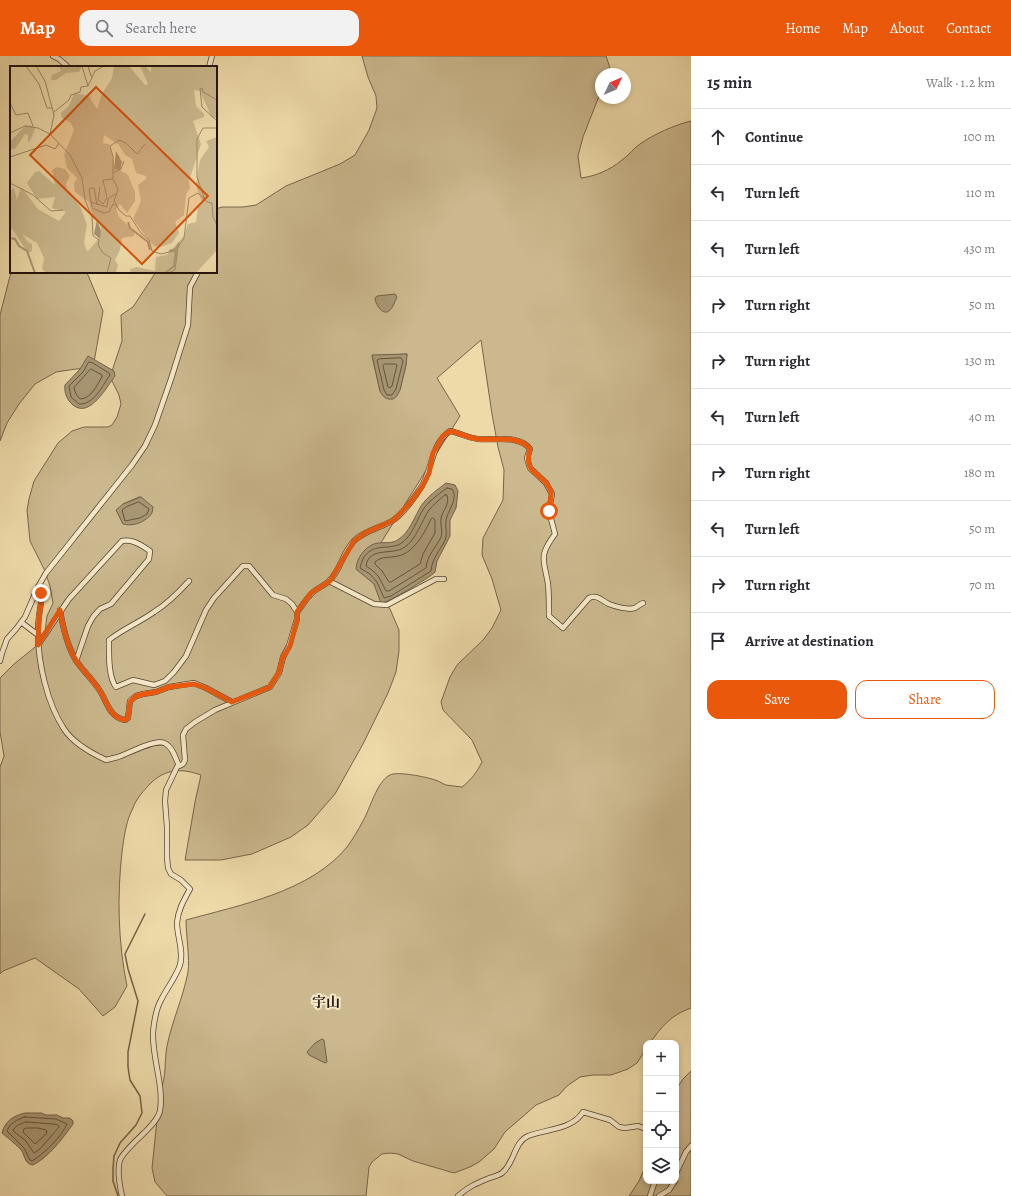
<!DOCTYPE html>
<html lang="en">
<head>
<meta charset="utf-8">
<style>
  body { margin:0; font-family:Alegreya,"Noto Serif JP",serif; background:#f2f2f3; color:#2b2b33 }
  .controls { position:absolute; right:12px; bottom:12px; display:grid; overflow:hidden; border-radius:8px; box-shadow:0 2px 6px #0003 }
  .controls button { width:36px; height:36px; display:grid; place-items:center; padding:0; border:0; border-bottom:1px solid #e1e1e2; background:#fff; color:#2b2b33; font:20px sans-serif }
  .compass { position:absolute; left:595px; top:12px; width:36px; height:36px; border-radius:50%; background:#fff; box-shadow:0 2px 6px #0003; rotate:46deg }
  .stop { position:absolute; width:12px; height:12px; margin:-9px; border:3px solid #ea580c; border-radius:50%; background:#fff }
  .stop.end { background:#ea580c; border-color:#fff; box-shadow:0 1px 4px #0008 }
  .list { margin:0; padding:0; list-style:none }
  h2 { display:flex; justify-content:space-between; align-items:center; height:52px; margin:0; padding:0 16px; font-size:17px }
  h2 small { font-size:13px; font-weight:400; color:#7c7c81 }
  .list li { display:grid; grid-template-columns:26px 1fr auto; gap:12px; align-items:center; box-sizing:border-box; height:56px; padding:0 16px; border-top:1px solid #e1e1e2 }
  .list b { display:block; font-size:15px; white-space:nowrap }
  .list em { font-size:13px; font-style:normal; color:#7c7c81 }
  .actions { display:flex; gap:8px; padding:12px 16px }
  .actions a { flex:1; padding:9px 0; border:1px solid #ea580c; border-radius:12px; text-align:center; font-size:14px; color:#ea580c }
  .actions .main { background:#ea580c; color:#fff }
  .icon { flex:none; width:22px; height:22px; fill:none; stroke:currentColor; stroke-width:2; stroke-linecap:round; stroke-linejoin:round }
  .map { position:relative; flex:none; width:691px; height:1140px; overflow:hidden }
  header { display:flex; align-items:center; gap:24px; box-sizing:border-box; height:56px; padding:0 20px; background:#ea580c; color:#fff }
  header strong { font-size:19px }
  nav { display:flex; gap:22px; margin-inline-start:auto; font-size:14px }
  .search { width:280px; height:36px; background:#f2f2f3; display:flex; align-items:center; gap:10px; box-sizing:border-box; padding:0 14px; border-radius:12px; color:#7c7c81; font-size:15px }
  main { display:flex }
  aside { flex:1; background:#fff }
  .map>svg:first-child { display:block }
  .green { fill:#cbb88e; stroke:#76654c; fill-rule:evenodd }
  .water { fill:#a89673; stroke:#726149 }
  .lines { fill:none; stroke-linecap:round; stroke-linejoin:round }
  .shore { stroke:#64543e; stroke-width:1 }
  .stream { stroke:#726149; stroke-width:1.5 }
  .street-casing { stroke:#544431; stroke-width:6 }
  .street { stroke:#f4e7c7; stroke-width:4.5 }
  .route { stroke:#ea580c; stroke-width:5 }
  .labels { text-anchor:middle; stroke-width:4; stroke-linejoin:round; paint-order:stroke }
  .quarter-label { font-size:14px; font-weight:bold; fill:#211209; stroke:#f4e7c7 }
  .inset-river { fill:none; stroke:#a89673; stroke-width:2 }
  .inset-road { fill:none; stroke:#9c8a69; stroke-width:1 }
  .view { fill:#d4520c; fill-opacity:0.15; stroke:#d4520c; stroke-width:2 }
  .inset-edge { fill:none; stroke:#211209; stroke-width:2 }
</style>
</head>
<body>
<header>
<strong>Map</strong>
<div class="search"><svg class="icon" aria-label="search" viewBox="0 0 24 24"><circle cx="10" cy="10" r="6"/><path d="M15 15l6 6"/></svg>Search here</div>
<nav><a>Home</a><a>Map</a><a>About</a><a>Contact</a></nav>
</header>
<main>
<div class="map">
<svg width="691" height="1140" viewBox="0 0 691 1140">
  <rect width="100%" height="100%" fill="#eedaa9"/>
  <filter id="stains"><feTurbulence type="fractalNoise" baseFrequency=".005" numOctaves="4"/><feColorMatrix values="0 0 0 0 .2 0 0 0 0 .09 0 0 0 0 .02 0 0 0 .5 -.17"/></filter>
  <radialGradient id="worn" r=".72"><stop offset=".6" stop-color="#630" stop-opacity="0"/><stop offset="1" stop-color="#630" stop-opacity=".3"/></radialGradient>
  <!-- green -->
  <path class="green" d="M362 0H606L610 12 609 18H601V35L583 81 578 100 581 122C596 120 610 114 622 104 629 99 634 92 640 88 654 78 675 69 691 65V952C671 959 662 970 650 987H646V993L637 1007 628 1013 611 1019H593L580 1021 567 1030 559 1039 536 1049 505 1076 494 1093 479 1106 470 1111 454 1117 413 1105 398 1098 390 1097 382 1098 372 1106 369 1111 366 1140H167L155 1126 152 1112 160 1035C167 1021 164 1005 167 990 172 965 183 942 188 916 190 903 186 879 186 864 240 849 310 836 347 791 353 783 358 774 363 765 370 753 377 725 390 719 397 715 427 721 435 724 439 725 443 728 446 729 451 730 457 730 462 731 471 724 477 716 482 706L472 684 443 654 441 646 450 621 457 609 483 584 492 572 501 554 492 523 482 499 483 482 503 444 504 414 498 391 492 358 481 284 437 322 460 360 382 485 373 505 374 528 390 553 399 574V595L396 616 388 637 363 688 335 738 308 769 291 781 252 798 221 804H185L195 746 201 719C192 716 184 714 175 715 165 716 157 721 151 727 144 734 136 743 133 752 126 765 124 781 122 796 117 840 118 886 127 930L115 951 103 960 79 933 35 902 3 915 0 918V711L4 700 0 676V622L14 608 44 584 47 560 53 547 50 530 44 513 30 485 27 454 29 443 34 425 58 387 72 375 84 371H108L112 369 117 361 121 348 119 339 110 321 122 285 121 259 133 251 156 216H216V153L222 151H243L256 149 286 130 340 108 355 99 369 74 377 52 376 40 368 21ZM407 298 406 309 400 334 380 335 372 300ZM139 441H141L145 446 123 468 118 457 123 448Z
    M11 216H85L88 219 103 255 93 312 76 313 56 316 35 328 19 348 7 367 0 385V259Z
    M691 1015V1140H629L639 1125 646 1109V1125H676V1034L683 1023Z"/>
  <!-- water -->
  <path class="water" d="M395 238 397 241C395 245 393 252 389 255 382 260 375 247 375 242L377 240Z
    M407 298 406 309 400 334 397 340 393 343C386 344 383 341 380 335L372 299Z
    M88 300 114 315 115 320C107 330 90 363 73 349 67 344 64 337 65 329L80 313Z
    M446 427 455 429 458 435 456 452 450 464V480L437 505 435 516C431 521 387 547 381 547L374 528 356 513C356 502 367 488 378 487 386 486 393 488 399 483 409 477 415 460 421 450 428 440 437 434 446 427Z
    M141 441 153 451 152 457C146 466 133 471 123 468L116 454 123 448Z
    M322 983 324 984 327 1006 325 1007 309 999 307 996 315 987Z
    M25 1057H41L46 1059H57L63 1062H70L73 1065V1068C63 1082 49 1101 33 1109 25 1108 25 1101 22 1095 18 1090 8 1082 2 1077 5 1065 13 1060 25 1057Z"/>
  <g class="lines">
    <!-- shore -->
    <path class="shore" d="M401 302 403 305 396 333 392 339H387L384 334 377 304 379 303Z
      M89 306 93 307 109 317 110 319C102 330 94 349 79 348L71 341 69 330 83 316Z
      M385 308H395L397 309 392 330 390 332 388 331 383 310Z
      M91 313 102 319V321C97 329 91 343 80 343L76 338 74 332Z
      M447 432 452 433C459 443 447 455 446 465 445 472 448 477 445 484 440 495 432 502 431 515L391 540 384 542 377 526 370 518 360 512C361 508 362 505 364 501 376 485 390 496 403 486 413 478 417 463 424 452 430 444 439 438 447 432Z
      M445 439H447C450 448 443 454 441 462 440 469 443 475 441 481 436 492 427 499 426 512L389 535H386C379 522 380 519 366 510 369 490 392 500 405 491 417 482 421 466 429 454 434 448 439 444 445 439Z
      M139 446 149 453 147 458 140 462 125 465 122 454 126 451Z
      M433 462 435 464V477L423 498 420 508 391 526H389L382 515 375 508V506C381 500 390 502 398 500 414 497 425 476 431 463Z
      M25 1061 56 1063 67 1068C62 1080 44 1098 32 1105L30 1104 24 1092 7 1075C10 1067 16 1064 25 1061Z
      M26 1066 54 1068 58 1069 59 1071 40 1093 34 1097 25 1084 13 1075C15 1069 21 1068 26 1066Z
      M27 1072H38L46 1074 47 1077 35 1088 23 1076 24 1073Z"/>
    <!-- stream -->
    <path class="stream" d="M118 1140 113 1125V1113L114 1100 120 1087 136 1069 142 1057 140 1040 130 1024 128 1011V996L138 945 128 913 125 898 145 858"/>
    <!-- street casing -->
    <g class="street-casing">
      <path id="street" d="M53 0 59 3 68 11
        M209 11 212 0
        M329 525 374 548 387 549 436 523H444
        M38 531C44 543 40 548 39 561 38 566 38 571 38 576 38 607 47 647 64 673 73 687 91 697 106 704 110 703 114 702 118 701 128 698 157 681 166 688 173 692 176 703 179 710
        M60 554C63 572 67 591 77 606 84 616 94 625 100 635 107 646 110 662 125 664L128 662 130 645 136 640 143 638 156 636 169 631 194 627 206 632 232 646
        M297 556C302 550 306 543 312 537 317 532 324 530 329 525 341 514 343 495 355 484 366 474 380 472 392 465 402 459 414 442 420 433 434 413 429 390 450 375 460 377 468 382 478 383 494 385 519 378 530 393L527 402 530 412 546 427 552 438 549 455 555 478C538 501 544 503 548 528 549 537 549 551 549 560L563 572 589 542C597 538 602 545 609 548 616 551 628 554 635 552 637 551 640 548 643 547
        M21 566 38 579
        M38 589 69 543 122 485C133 483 141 489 150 495L149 503 111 548 100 553 93 561 88 570 76 605
        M0 605 2 597 7 583 16 573 25 561 38 531 46 517 132 409 145 390 155 369 171 323 188 269 190 231 198 216
        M676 1117 686 1096 691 1090
        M122 1140C120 1131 117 1113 120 1104 123 1096 140 1081 146 1075 152 1069 158 1063 160 1055 164 1029 152 1002 153 976 154 966 156 953 161 944 167 932 176 921 180 909 184 894 177 881 177 867 178 854 184 844 190 833L181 824 171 818 168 812 167 801V771L165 745 166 734 177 711 183 708 185 704 183 679 186 673 195 666 215 654 270 631 279 617 283 601 289 590 297 563V556L292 548 286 543 273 539 249 510H243L214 542 206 554 186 600 174 616 165 625 154 629 133 624 116 631C108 621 109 597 109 584 123 573 140 566 154 556 167 548 179 536 189 525
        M458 1140C468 1131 475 1128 487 1123 492 1121 498 1120 502 1117 514 1108 514 1086 528 1080 546 1073 572 1074 583 1056L610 1064 619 1071 625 1072 638 1070 646 1073
        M650 1140 655 1125
        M659 1140 669 1134 675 1125"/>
    </g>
    <!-- street -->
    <use href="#street" class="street"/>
  </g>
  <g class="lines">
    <!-- route -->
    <path class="route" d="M41 537 42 543 39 560 38 589 60 554C63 572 67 591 77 606 84 616 94 625 100 635 107 646 110 662 125 664L128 662 130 646 136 640 144 638 156 636 169 631 194 628 206 632 232 646 270 631 279 616 283 601 290 590 297 564V556L311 537 330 525 354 485 365 477 394 464 411 446 422 431 429 417 433 397 438 389 443 380 450 375C460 377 468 382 478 383 494 385 519 378 530 393 522 420 545 416 551 436 552 441 549 449 549 455"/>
  </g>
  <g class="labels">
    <!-- quarter labels -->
    <g class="quarter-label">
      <text x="326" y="951">宇山</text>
    </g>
  </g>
  <!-- overview -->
  <g transform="translate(10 10)">
    <rect width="207" height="207" fill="#eedaa9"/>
    <path d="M49 0H72L69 6 56 7 46 14H41L42 9 51 5ZM104 0H119L135 19 138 18 130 0H136L141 7V0H207V52H202L190 25 184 24 186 40 194 48V51L183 55 191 78 179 115 180 122 176 129 174 149 165 156 169 167 162 177 150 181 144 180 134 168 123 153 131 135 128 119 136 113V110L126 107 122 93 115 89 109 79 94 69 93 77 99 78 105 101 118 109 125 126V135L117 147 110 138 106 143 109 151 124 165V170L112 172 110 184 105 194 108 199 106 207 35 206 32 203 34 192 27 177 12 168 18 176 22 178V185L18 187 3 164 0 163V125L4 122 7 134 11 121 28 143 49 155 56 146 42 142 45 131 27 133 17 117 25 106 29 105 45 119 42 104 47 101 55 103 60 110 56 117 57 123 71 142 77 159 74 177 77 185 79 184 90 171 91 163 89 155 83 152 79 136 65 126 64 118 67 112 57 102 54 89 64 64 61 57 52 52 51 47 59 40 64 28H69L79 30 87 43 92 28 102 12ZM16 59 26 61 20 75 18 76V69L15 68 5 83H0V76ZM207 71V184L186 207H121L120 203 127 201 145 205 146 191 157 189 174 170 178 158 186 156 188 141 192 136 186 119 190 94 199 81 196 75Z" fill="#cbb88e"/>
    <path d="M106 85 112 96 110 104 104 103ZM87 154 91 165 90 173 84 168Z" fill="#a89673"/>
    <path class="inset-river" d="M118 156 120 162 138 176 140 184M0 172 5 173 9 180 17 185 25 207M159 185 166 183 169 177M155 207 164 200 166 183"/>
    <path class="inset-road" d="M16 0 29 18 37 42H42M26 0 35 15 44 49 40 68M72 0 78 20M78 0 81 10H83M207 34 193 26 192 22 190 23 192 41 207 55M0 37 6 49 18 47 23 60M44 46 59 34 61 29 70 26 71 21 78 20 85 5 94 0M0 67 15 60 28 62 40 68 60 89 72 112 75 134 82 151 83 170 89 174 88 179 93 187 101 192 97 207M135 78 127 88 116 77 109 74 100 80 103 91V113L108 123 104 135 109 144 116 150H120L131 167 139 174 142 185 151 188 164 185 167 189M0 91 36 79 45 83 49 77M103 107 111 103 114 95M0 117 23 129 41 145 53 144M90 121 88 134 93 138 97 132 93 114 103 113M195 134 187 111V73L193 62H207M81 136 97 141 98 133 105 128M82 141 79 123 81 122H84L87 139M82 142 94 147 99 146 103 138 106 139M158 207 165 204 168 181 174 172 179 132 188 127 197 136 202 137 203 151 207 159"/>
    <path class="view" d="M86 21 198 130 132 198 20 89Z"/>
    <rect width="207" height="207" class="inset-edge"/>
  </g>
  <rect width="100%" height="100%" filter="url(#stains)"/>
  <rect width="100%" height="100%" fill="url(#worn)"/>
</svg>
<div class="controls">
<button>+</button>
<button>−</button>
<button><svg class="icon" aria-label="locate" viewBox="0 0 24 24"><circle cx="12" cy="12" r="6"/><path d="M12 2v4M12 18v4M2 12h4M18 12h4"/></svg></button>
<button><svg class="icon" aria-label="layers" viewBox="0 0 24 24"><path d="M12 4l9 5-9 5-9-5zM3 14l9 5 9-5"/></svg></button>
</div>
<svg class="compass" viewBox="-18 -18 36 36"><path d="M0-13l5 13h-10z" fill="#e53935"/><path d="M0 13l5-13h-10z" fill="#7c7c81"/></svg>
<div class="stop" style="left:549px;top:455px"></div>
<div class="stop end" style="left:41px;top:537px"></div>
</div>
<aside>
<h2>15 min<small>Walk · 1.2 km</small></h2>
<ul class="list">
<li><svg class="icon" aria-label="ahead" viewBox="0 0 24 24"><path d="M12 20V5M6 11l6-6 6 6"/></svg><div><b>Continue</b></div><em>100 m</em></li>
<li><svg class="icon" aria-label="left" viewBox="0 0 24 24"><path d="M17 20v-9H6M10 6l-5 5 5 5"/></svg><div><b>Turn left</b></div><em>110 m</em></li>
<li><svg class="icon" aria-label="left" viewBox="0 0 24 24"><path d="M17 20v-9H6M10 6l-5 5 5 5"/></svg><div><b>Turn left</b></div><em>430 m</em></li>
<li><svg class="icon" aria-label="right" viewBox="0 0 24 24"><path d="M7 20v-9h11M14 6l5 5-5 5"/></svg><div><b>Turn right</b></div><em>50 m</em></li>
<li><svg class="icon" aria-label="right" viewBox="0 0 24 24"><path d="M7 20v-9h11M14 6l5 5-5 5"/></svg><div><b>Turn right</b></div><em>130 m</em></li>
<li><svg class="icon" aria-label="left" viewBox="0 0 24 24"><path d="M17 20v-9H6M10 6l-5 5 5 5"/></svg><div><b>Turn left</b></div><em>40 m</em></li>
<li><svg class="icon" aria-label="right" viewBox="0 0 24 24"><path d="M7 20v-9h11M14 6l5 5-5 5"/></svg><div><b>Turn right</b></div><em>180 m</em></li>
<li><svg class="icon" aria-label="left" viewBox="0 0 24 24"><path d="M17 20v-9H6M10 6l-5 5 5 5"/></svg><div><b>Turn left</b></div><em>50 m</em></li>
<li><svg class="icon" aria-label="right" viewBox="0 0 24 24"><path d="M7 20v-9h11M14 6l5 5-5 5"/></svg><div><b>Turn right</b></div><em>70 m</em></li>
<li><svg class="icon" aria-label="arrive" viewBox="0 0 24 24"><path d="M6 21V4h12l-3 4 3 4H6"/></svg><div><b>Arrive at destination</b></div></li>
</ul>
<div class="actions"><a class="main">Save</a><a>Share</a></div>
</aside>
</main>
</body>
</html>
